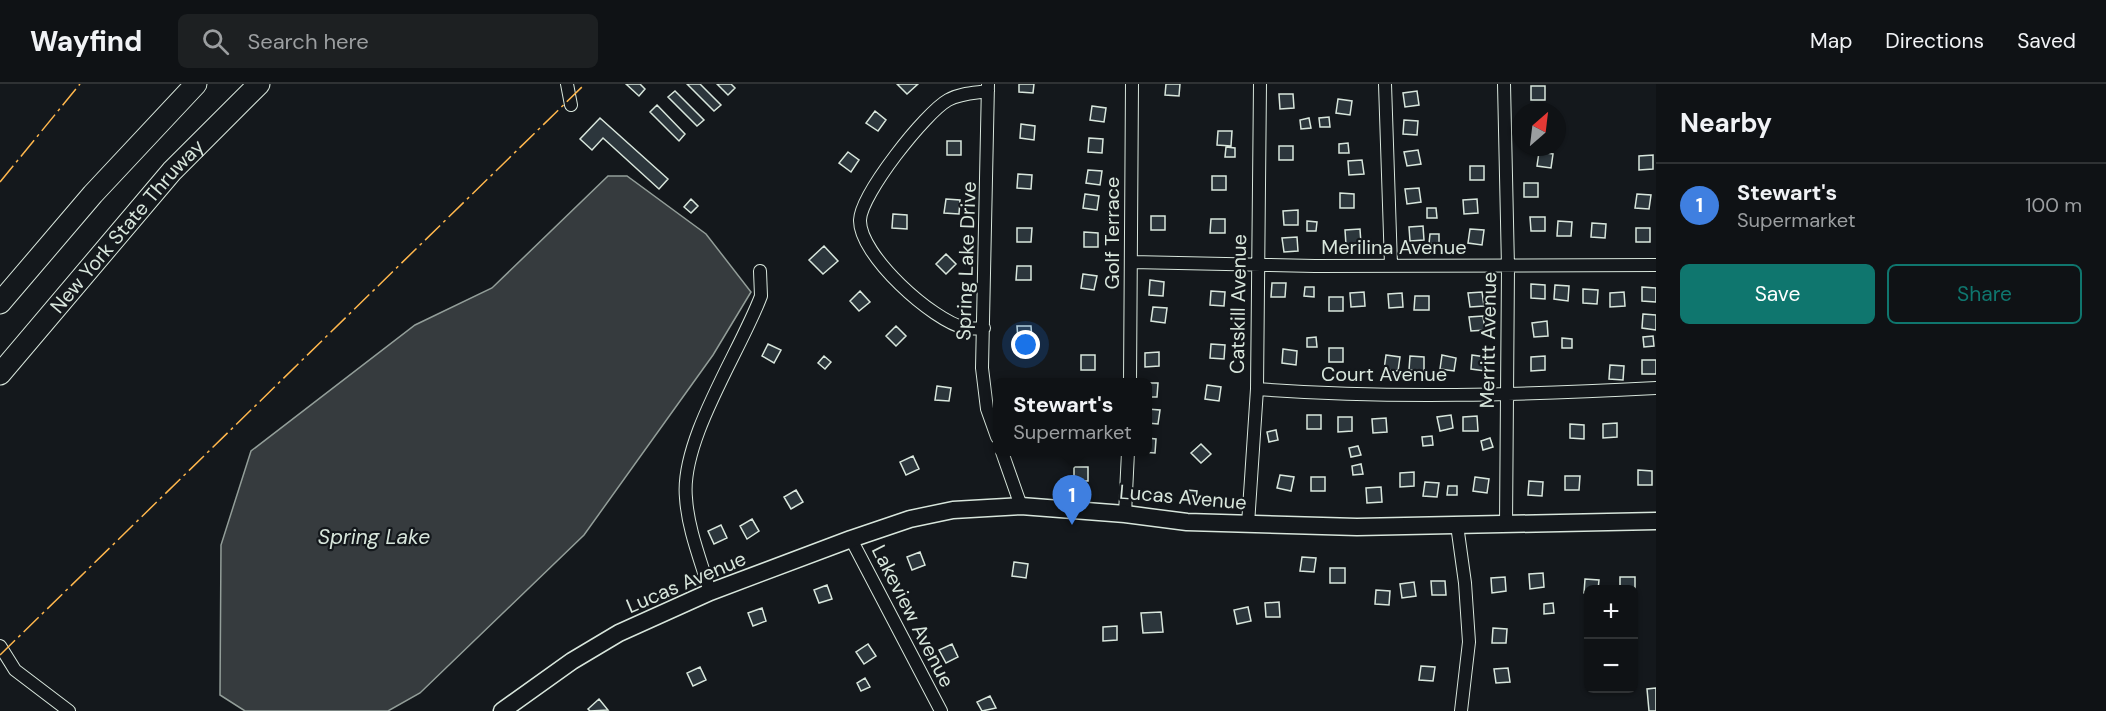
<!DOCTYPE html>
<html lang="en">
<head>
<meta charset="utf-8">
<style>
  body { margin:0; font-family:"DM Sans",sans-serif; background:#1d2022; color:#f1f3f6 }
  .controls { position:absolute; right:18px; bottom:18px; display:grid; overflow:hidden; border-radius:9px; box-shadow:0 2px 4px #0004 }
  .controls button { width:54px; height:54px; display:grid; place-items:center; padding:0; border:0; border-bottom:2px solid #2f3234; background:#0f1215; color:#f1f3f6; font:30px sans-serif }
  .compass { position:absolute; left:1512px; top:18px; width:54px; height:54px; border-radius:50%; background:#0f1215; box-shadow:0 2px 4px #0004; rotate:28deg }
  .you { position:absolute; left:1026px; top:261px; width:21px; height:21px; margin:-15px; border:4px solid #fff; border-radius:50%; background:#1a73e8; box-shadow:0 0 0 9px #1a73e833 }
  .badge { display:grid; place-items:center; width:39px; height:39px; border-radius:50%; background:#0f766e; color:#fff; font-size:20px; font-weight:700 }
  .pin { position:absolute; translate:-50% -50px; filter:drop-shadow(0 2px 3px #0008) }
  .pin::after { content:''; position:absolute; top:32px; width:21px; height:18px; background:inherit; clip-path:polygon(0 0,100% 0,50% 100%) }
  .popup { position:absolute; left:993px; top:294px; width:159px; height:78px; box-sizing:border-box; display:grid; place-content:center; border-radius:9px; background:#0f1215; filter:drop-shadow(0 2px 4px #0005); font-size:20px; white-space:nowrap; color:#9b9ea0 }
  .popup b { font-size:22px; color:#f1f3f6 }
  .popup::after { content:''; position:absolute; left:50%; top:100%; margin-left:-12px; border:12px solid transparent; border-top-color:#0f1215 }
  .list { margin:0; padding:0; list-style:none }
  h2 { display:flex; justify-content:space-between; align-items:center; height:78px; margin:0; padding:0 24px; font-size:26px }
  h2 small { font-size:20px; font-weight:400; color:#9b9ea0 }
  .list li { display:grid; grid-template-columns:39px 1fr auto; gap:18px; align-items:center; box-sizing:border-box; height:84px; padding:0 24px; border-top:2px solid #2f3234 }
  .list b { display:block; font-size:22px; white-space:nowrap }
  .list p { margin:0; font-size:20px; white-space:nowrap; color:#9b9ea0 }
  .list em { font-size:20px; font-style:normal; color:#9b9ea0 }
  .actions { display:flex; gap:12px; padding:18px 24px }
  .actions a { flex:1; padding:14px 0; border:2px solid #0f766e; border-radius:9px; text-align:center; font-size:21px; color:#0f766e }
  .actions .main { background:#0f766e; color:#fff }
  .icon { flex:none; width:33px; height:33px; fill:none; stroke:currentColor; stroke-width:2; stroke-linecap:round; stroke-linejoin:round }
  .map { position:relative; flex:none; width:1656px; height:627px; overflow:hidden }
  header { display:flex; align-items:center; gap:36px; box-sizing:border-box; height:84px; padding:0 30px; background:#0f1215; border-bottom:2px solid #2f3234 }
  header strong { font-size:28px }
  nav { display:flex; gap:33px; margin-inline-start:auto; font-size:21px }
  .search { width:420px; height:54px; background:#1d2022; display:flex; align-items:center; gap:15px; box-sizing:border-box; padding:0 21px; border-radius:9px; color:#9b9ea0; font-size:22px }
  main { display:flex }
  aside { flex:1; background:#0f1215 }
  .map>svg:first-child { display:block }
  .water { fill:#363b3e; stroke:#939e99; stroke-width:1.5 }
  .building { fill:#2c363c; stroke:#d8e6dc; stroke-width:1.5 }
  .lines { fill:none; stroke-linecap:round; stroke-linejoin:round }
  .street-casing { stroke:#d8e6dc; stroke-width:14 }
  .secondary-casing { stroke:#d8e6dc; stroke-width:19 }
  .highway-casing { stroke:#d8e6dc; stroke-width:23 }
  .street { stroke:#14181c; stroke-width:12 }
  .secondary { stroke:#14181c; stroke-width:16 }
  .highway { stroke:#14181c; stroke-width:21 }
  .power { stroke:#ffb74d; stroke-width:1.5; stroke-dasharray:21 4.5 3 4.5; stroke-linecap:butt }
  .labels { text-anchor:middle; stroke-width:4.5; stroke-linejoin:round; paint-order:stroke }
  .street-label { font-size:20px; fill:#d8e6dc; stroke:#14181c }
  .water-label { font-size:21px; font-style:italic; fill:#d8e6dc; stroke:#14181c }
</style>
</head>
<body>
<header>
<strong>Wayfind</strong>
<div class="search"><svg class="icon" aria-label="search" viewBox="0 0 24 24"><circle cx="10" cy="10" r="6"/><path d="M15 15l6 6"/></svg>Search here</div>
<nav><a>Map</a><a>Directions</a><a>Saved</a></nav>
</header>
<main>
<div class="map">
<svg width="1656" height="627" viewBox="0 0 1656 627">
  <rect width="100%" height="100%" fill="#14181c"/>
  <!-- water -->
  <path class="water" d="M608 92H627L706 150 751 208 713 271 584 451 420 609 388 627H245L220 611 221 461 251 367 415 241 492 204Z"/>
  <!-- building -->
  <path class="building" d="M626 0H640L645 5 639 12Z
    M687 0H700L721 21 714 27Z
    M717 0H731L735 4 728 11Z
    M897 0H918L907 10Z
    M1019 0H1034L1033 9 1019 8Z
    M1166 0H1180L1179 12 1165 11Z
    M1531 2H1545V16H1531Z
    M675 7 704 36 697 42 668 13Z
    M1417 7 1419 21 1405 23 1403 9Z
    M1279 10H1293L1294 24 1280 25Z
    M1338 15 1352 17 1350 31 1336 29Z
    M657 21 685 50 679 57 650 28Z
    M1092 22 1106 24 1104 38 1090 36Z
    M875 27 886 36 878 47 866 39Z
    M1329 33 1330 43H1320L1319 34Z
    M600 34 668 95 659 105 603 54 592 66 580 55Z
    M1309 34 1311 44 1301 45 1300 36Z
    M1404 36 1418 37 1417 51 1403 50Z
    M1021 40 1035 42 1034 56 1020 54Z
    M1218 47H1232L1231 62 1217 61Z
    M1089 54 1103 55 1102 69 1088 68Z
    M947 57H961V71H947Z
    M1348 59 1349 69H1339V60Z
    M1279 62H1293V76H1279Z
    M1226 63 1235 64V73H1225Z
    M1418 66 1421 80 1407 82 1404 68Z
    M848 68 859 76 851 88 839 79Z
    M1539 68 1553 70 1551 84 1537 82Z
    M1653 71V85L1639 86V72Z
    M1362 76 1364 90 1349 91 1348 77Z
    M1470 82H1484V96H1470Z
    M1088 86 1102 87 1100 101 1086 99Z
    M1018 90 1032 91 1031 105 1017 104Z
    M1212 92H1226V106H1212Z
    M1524 99H1538V113H1524Z
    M1419 104 1421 118 1407 120 1405 105Z
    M1340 109 1354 110V124H1340Z
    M1085 110 1099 112 1097 126 1083 124Z
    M1637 110 1651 111 1649 125 1635 124Z
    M691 115 698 122 691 129 684 123Z
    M946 115 960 116 959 130 944 129Z
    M1477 115 1478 129 1464 130 1463 116Z
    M1427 124H1436L1437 134H1427Z
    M1298 126V141H1284L1283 127Z
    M893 130 907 131V145L892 144Z
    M1151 132H1165V146H1151Z
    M1530 133H1545V147H1531Z
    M1211 135H1225V149H1210Z
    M1307 137 1317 138 1316 147H1307Z
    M1558 137 1572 138 1571 152H1557Z
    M1592 139 1606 140 1605 154 1591 153Z
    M1423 142 1424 156 1410 157 1409 143Z
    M1017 144H1032L1031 158H1017Z
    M1636 144H1650V158H1636Z
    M1360 145 1361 160 1346 161 1345 146Z
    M1470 145 1484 146 1482 161 1468 159Z
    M1084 148 1098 149V163H1084Z
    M1430 150H1439V160H1429Z
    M1297 153 1298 167 1284 168 1282 154Z
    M824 162 838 177 823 190 809 176Z
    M946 170 956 180 946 190 936 180Z
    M1017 182H1031V196H1016Z
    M1083 190 1097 192 1094 206 1081 204Z
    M1150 196 1164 198 1163 212 1149 211Z
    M1272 199H1286L1285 213H1271Z
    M1531 200 1545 201V215L1531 214Z
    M1555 201 1569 202 1568 217 1554 215Z
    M1305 203H1314V213L1304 212Z
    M1642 203 1656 204V218L1642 217Z
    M1583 205 1598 206 1597 220 1583 219Z
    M860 207 870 218 859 227 850 217Z
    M1211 207 1225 208 1224 222 1210 221Z
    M1364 208 1365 222 1351 223 1350 209Z
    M1482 208 1484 222 1470 223 1468 209Z
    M1624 208 1625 222 1610 223V209Z
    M1402 209 1403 223 1389 224 1388 210Z
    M1415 212H1429V226H1414Z
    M1329 213H1343V227H1329Z
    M1153 223 1167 224 1165 239 1151 237Z
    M1643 230 1656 231V246L1642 244Z
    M1483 232 1485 246 1471 247 1469 233Z
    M1547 237 1548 252 1534 253 1532 239Z
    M896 242 906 252 896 262 886 252Z
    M1017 242H1031L1032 256H1018Z
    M1653 252 1654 262 1644 263 1643 253Z
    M1316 253 1317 263H1307V254Z
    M1562 254 1572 255V264H1562Z
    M768 260 781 266 774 279 762 272Z
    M1211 260 1225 261 1224 275 1210 274Z
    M1329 264H1343V278H1329Z
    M1283 265 1297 267 1296 281 1282 279Z
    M1159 268V282L1145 283V269Z
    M1081 271H1095V286H1081Z
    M1386 271 1400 273 1398 287 1384 286Z
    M1442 271 1456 274 1454 287 1440 285Z
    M1472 271 1486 273 1485 287 1471 285Z
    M824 272 831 278 825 285 818 279Z
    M1410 272 1424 273V287L1409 286Z
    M1545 272V286L1531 287V273Z
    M1642 276H1656V290H1642Z
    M1610 281 1624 282 1623 296 1609 295Z
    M1147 299H1158L1157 313H1147Z
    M1207 301 1221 303 1219 317 1205 315Z
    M937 302 951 304 949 317 935 316Z
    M1147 325 1160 326 1158 340 1147 339Z
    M1307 331H1321V345H1307Z
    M1451 331 1453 344 1440 347 1437 333Z
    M1477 332 1478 347H1463V333Z
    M1338 333H1352V347L1338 348Z
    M1386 334 1387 348 1373 349 1372 335Z
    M1617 339V353L1603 354V340Z
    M1570 340 1584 341V355L1570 354Z
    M1276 346 1278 356 1269 358 1267 348Z
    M1432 352 1433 361 1423 362 1422 353Z
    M1147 354 1156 355 1155 369 1141 368H1147Z
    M1490 354 1493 363 1483 366 1481 357Z
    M1201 360 1211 370 1201 379 1191 369Z
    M1358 362 1361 371 1351 373 1349 364Z
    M913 372 919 385 906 391 900 378Z
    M1361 380 1363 390 1353 391 1352 382Z
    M1074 383H1088V397H1074Z
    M1638 386 1652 387V401H1638Z
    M1414 388V402L1400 403V389Z
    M1280 391 1294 393 1291 407 1277 404Z
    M1565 392H1580L1579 406H1565Z
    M1311 393H1325V407H1311Z
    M1475 393 1489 395 1487 409 1473 407Z
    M1529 397 1543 398 1542 412 1528 411Z
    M1425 398 1439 399 1437 413 1423 412Z
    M1448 402H1457V411H1447Z
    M1381 403 1382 418 1367 419 1366 404Z
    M796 406 803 418 791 425 784 413Z
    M1187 406 1197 407 1196 416H1186Z
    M752 435 759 447 747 455 740 442Z
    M721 441 727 454 714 460 708 447Z
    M920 468 925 481 912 486 907 473Z
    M1302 473 1316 474 1314 488 1300 487Z
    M1014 478 1028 480 1026 494 1012 492Z
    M1330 484H1345V499H1330Z
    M1543 489 1544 503 1530 505 1529 490Z
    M1505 493 1506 507 1492 509 1491 494Z
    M1620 493H1635V508L1634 506H1620Z
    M1585 495 1599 496 1598 506H1588V510L1584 509Z
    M1431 497H1445L1446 511H1432Z
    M1414 498 1416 512 1402 514 1400 500Z
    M827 501 832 515 819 519 814 506Z
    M1376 506 1390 507 1389 521 1375 520Z
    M1279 518 1280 533H1266L1265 519Z
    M1553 519 1554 529 1544 530V520Z
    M1248 523 1251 537 1237 540 1234 526Z
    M762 524 766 537 753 542 748 529Z
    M1161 528 1163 548 1143 549 1141 529Z
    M1117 542V556L1103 557V543Z
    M1493 544 1507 545 1506 559H1492Z
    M868 560 876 572 864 580 856 568Z
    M952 560 958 573 946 579 939 566Z
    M1421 582 1435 583 1433 597 1419 596Z
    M700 583 706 596 693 602 687 589Z
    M1508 584 1510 598 1496 599 1494 585Z
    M865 594 870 603 861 607 857 599Z
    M1656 604V627H1649L1647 605Z
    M990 612 996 624 982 627 977 618Z
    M599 615 608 626 590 627 588 625Z"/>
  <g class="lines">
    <!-- street casing -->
    <g class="street-casing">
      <path id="street" d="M567 0 571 21
        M988 0 982 284 987 325 997 353
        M1385 0 1391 181
        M1504 0 1508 183 1506 440
        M1132 178 1315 182 1656 181
        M984 244C978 244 971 245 965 244 933 237 859 171 860 136 861 110 925 29 948 16 960 9 975 9 988 7
        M1130 298 1132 0
        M1257 305C1389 315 1523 311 1656 304
        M1002 368 1021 422
        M1125 430 1128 368
        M1248 440 1257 305 1260 0
        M1457 441 1465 499 1469 558 1461 627
        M851 455 941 627
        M710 508C701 477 688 446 686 414 680 356 740 268 761 212L760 187
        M0 562 15 586 69 627"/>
    </g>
    <!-- secondary casing -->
    <g class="secondary-casing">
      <path id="secondary" d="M502 627 572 577 619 549 710 508 851 455 910 435 953 426 1021 422 1125 430 1187 438 1357 443 1656 437"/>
    </g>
    <!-- highway casing -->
    <g class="highway-casing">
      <g id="highway">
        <path d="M0 219 93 110 196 0"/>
        <path id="s1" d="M0 290 172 87 259 0"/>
      </g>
    </g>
    <!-- street -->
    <use href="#street" class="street"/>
    <!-- secondary -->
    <use href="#secondary" class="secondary"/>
    <!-- highway -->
    <use href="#highway" class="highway"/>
    <!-- power -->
    <path class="power" d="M0 98 80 0
      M0 571 585 0"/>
  </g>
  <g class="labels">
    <!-- street labels -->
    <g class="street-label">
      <text dy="7" stroke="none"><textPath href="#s1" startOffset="195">New York State Thruway</textPath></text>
      <text transform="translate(1112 149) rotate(-90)" y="7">Golf Terrace</text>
      <text x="1394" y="170">Merilina Avenue</text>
      <text transform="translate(966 177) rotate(-88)" y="7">Spring Lake Drive</text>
      <text transform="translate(1238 220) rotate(-89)" y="7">Catskill Avenue</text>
      <text transform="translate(1488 256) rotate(-89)" y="7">Merritt Avenue</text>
      <text x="1384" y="297">Court Avenue</text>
      <text transform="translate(1183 413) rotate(5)" y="7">Lucas Avenue</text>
      <text transform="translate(686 498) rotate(-23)" y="7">Lucas Avenue</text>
      <text transform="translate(913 532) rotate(63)" y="7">Lakeview Avenue</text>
    </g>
    <!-- water labels -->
    <g class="water-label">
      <text x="374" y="460">Spring Lake</text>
    </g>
  </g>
</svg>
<div class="controls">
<button>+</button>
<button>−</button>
</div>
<svg class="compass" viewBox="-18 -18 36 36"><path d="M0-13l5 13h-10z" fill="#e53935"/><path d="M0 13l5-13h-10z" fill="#9b9ea0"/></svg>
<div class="you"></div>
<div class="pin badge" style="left:1072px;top:441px;background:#3f7fe0">1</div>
<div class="popup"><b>Stewart's</b>Supermarket</div>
</div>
<aside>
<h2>Nearby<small></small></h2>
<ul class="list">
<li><span class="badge" style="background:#3f7fe0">1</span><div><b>Stewart's</b><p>Supermarket</p></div><em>100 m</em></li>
</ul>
<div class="actions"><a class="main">Save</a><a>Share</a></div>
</aside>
</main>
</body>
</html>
